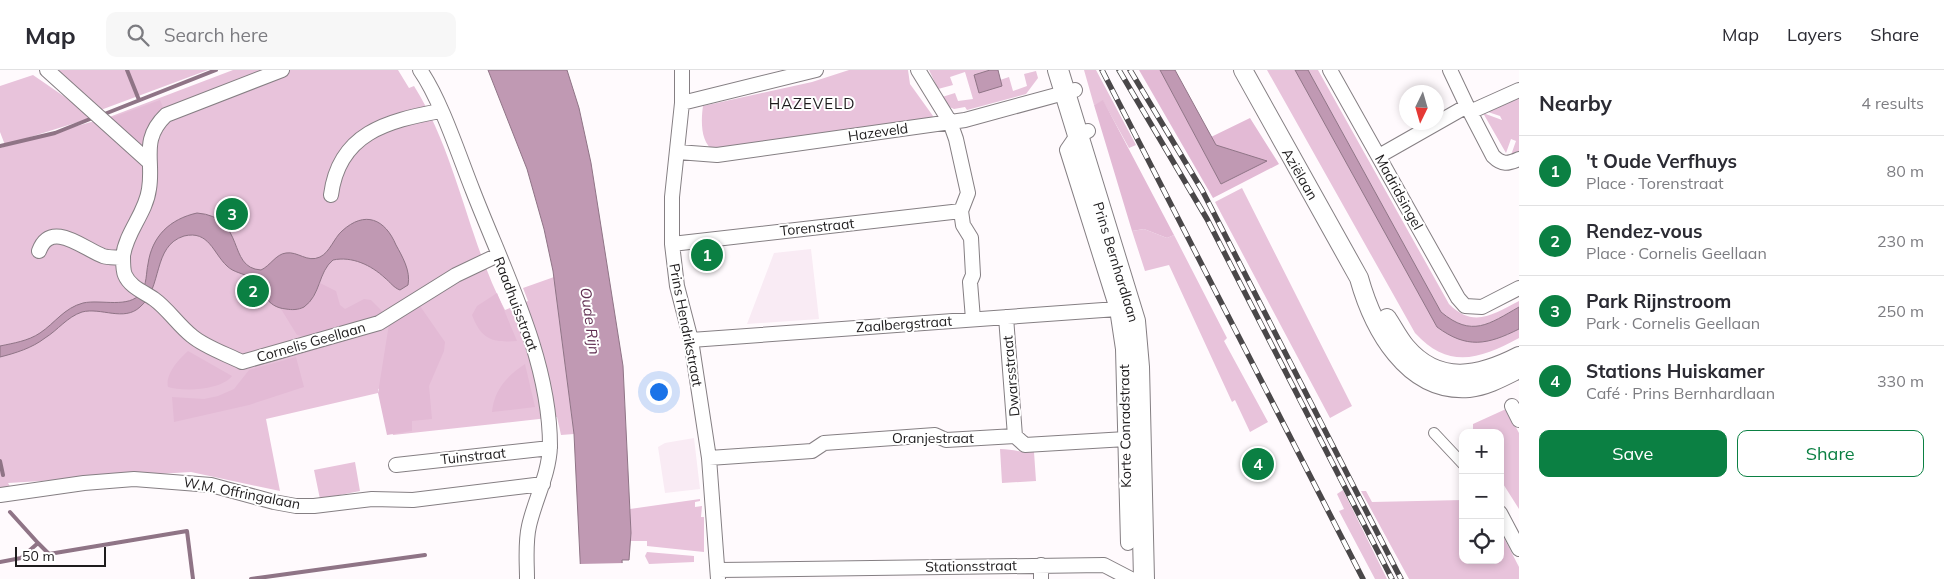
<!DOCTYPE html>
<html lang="en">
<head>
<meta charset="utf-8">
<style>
  body { margin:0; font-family:Mulish,sans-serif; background:#f7f7f7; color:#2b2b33 }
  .controls { position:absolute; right:15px; bottom:15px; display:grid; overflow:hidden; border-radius:10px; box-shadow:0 2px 8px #0003 }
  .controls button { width:45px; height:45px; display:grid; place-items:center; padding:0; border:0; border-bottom:1px solid #e1e1e2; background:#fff; color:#2b2b33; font:25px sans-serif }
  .compass { position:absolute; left:1399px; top:15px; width:45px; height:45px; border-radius:50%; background:#fff; box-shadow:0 2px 8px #0003; rotate:185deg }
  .scale { position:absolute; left:15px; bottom:12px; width:91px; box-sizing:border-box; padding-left:5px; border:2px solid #1e1c1d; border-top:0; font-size:14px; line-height:18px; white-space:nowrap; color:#1e1c1d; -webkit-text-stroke:4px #fff; paint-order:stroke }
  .you { position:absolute; left:658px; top:321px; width:18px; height:18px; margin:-12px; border:4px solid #fff; border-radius:50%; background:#1a73e8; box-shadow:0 0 0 8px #1a73e833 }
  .badge { display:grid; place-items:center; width:32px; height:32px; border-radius:50%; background:#0b8043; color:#fff; font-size:16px; font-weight:700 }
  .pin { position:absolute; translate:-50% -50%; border:2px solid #fff; box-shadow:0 1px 5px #0006 }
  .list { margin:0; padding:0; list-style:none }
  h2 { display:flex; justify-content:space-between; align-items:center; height:65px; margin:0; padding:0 20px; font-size:21px }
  h2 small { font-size:16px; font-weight:400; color:#7c7c81 }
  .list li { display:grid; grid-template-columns:32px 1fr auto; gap:15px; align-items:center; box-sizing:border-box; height:70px; padding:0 20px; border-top:1px solid #e1e1e2 }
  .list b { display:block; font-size:19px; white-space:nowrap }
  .list p { margin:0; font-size:16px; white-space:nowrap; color:#7c7c81 }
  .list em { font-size:16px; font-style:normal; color:#7c7c81 }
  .actions { display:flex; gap:10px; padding:15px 20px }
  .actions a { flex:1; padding:11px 0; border:1px solid #0b8043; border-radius:10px; text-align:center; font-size:18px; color:#0b8043 }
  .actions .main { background:#0b8043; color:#fff }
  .icon { flex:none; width:28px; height:28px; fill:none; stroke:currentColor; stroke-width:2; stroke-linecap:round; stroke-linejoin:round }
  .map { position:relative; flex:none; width:1519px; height:509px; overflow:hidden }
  header { display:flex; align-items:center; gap:30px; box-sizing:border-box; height:70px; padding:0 25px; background:#fff; border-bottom:1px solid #e1e1e2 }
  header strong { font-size:24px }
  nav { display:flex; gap:28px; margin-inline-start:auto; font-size:18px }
  .search { width:350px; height:45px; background:#f7f7f7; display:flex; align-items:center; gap:12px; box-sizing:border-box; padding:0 18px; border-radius:10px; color:#7c7c81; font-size:19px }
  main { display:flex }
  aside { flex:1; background:#fff }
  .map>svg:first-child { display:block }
  .built { fill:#f9ebf4 }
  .green { fill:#e8c3db }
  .forest { fill:#e3bad5 }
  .water { fill:#c099b3; stroke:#8f7486 }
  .pier { fill:#fffafd }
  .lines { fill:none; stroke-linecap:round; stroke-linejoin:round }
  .stream { stroke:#8f7486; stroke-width:4 }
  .pedestrian-casing { stroke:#857f83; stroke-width:12 }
  .minor-casing { stroke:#857f83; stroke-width:16 }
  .tertiary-casing { stroke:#857f83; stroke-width:20 }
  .secondary-casing { stroke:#857f83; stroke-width:22 }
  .pedestrian { stroke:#fff; stroke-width:10 }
  .minor { stroke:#fff; stroke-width:14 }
  .tertiary { stroke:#fff; stroke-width:18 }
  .secondary { stroke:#fff; stroke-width:20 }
  .rail-casing { stroke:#4a4749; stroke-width:5.5 }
  .rail { stroke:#fff; stroke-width:4; stroke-dasharray:11; stroke-linecap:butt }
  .labels { text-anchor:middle; stroke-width:4; stroke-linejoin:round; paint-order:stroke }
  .street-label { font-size:14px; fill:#1e1c1d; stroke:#fff }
  .neighbourhood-label { font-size:15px; letter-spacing:1px; fill:#1e1c1d; stroke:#fff }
  .water-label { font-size:15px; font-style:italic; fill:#602e51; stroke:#fff }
</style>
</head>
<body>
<header>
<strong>Map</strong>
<div class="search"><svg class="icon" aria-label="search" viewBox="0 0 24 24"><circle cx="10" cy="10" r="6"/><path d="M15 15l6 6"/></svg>Search here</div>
<nav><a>Map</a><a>Layers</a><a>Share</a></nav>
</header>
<main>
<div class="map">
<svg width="1519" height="509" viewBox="0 0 1519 509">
  <rect width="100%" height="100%" fill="#fffafd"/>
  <!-- built -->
  <path class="built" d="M811 179 819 249 747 254 774 183Z
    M694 368 700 419 665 423 658 377 665 373Z"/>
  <!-- green -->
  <path class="green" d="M51 0H208L98 41Z
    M233 0H398L409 18 414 16C456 82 469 173 505 240L528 231 523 218 554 207 574 364 561 365 557 347 393 365 381 318 378 319V323L266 349 280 421 191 402 8 413 11 418 0 420V78L112 46Z
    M849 0H908L910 14 933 46 929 51 715 81C700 74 701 50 703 36L812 12Z
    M929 0H990L974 5 1002 16 1000 10 1009 7 1013 21 1027 16 1024 4 1036 1 1038 8 1026 24 967 40 965 37 954 39 947 36 942 27 955 23 958 31 973 29 965 2 950 7 953 15 938 19Z
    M1084 0H1096L1136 75 1129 78 1103 31 1094 35Z
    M1267 0H1295L1437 257C1466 278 1488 275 1519 259V268C1480 289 1449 300 1415 263Z
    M1308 0H1318L1449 234C1474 259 1493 244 1519 231V237C1489 254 1472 268 1441 242Z
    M33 5 94 47 5 75 0 62V16Z
    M1519 24V82L1511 85 1516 71 1511 69 1506 83 1483 43 1502 50 1500 46 1488 42 1489 38Z
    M1242 118 1352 336 1330 348 1215 132Z
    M1144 159 1167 168 1174 165 1227 268 1224 271 1268 352 1250 362 1235 330 1232 332 1169 195 1145 201 1132 161Z
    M1506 339 1519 363V439L1500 409V363H1473V354Z
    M1000 379C1013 379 1021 383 1034 382L1036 411 1002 413Z
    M355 392 360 421 320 429 314 400Z
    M1343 420 1387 509H1375L1339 441 1344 439 1337 424Z
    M1361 421H1366L1372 432 1463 430V490H1500V465L1503 466 1519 497V509H1409Z
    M700 429V431L695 432V437L702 436 701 447H704V482L647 476V471H631L630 439Z
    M647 482 694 486V492L649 494 645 486Z"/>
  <!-- forest -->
  <path class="forest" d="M1139 0H1160L1221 114 1266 91 1216 75 1211 67 1250 48 1279 94 1213 128Z
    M160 30 164 40 147 57 141 80 108 49Z
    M1103 30 1174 165 1167 168 1144 159 1132 161 1094 35Z
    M320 213 336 221 340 235 345 239 364 229 371 230 383 242C359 255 326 272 297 265L281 239C302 241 314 233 320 213Z
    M497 223 517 271C492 273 481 269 472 245L477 236Z
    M420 236 445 272 444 281 429 316 432 349 412 351V361L387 365 378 323 389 254Z
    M188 281 232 306C222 320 183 322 168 317 165 304 179 289 188 281Z
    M296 287 304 317 249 335 174 352 172 327 204 329 218 326 234 319 249 300Z
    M525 294 535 337 492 342C494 320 507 306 525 294Z"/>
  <!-- water -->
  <path class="water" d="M488 0H567L579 38 591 93 623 296 631 463 629 490H622L623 509H581L574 364 553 201 544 159 527 99Z
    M990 0H998L1002 16 979 23 974 5Z
    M1160 0H1175L1216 75 1267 91 1221 114Z
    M1295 0H1308L1441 242C1472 268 1489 254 1519 237V259C1487 275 1467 279 1437 257Z
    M197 143C247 147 226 198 261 200 270 196 276 184 286 183 298 181 307 193 320 187 330 182 334 168 342 161 365 140 385 149 396 175 402 186 411 201 408 215L400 220C394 218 390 212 385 208 371 195 352 186 333 190 318 202 321 225 304 237 298 240 292 240 286 239 265 237 264 220 250 208 244 203 234 203 227 196 213 183 209 160 184 166 152 176 163 218 140 237 124 252 101 237 82 242 67 247 58 260 45 268 32 278 16 283 0 287V276C14 273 28 271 40 263 55 253 64 238 83 233 101 229 129 239 141 223 147 214 146 203 148 194 152 166 170 149 197 143Z"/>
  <!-- pier -->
  <path class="pier" d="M625 493V509H579V494Z"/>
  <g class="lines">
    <!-- stream -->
    <path class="stream" d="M127 0 139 30
      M102 45 216 0
      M0 76 55 63 95 47
      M0 391 3 405
      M10 442 38 473
      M0 492 21 488 38 473 49 484 187 461 193 509
      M251 509 425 485"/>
    <!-- pedestrian casing -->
    <g class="pedestrian-casing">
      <path id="pedestrian" d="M1434 363 1463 394"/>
    </g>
    <!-- minor casing -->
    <g class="minor-casing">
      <path id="minor" d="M47 0 148 91
        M282 0 166 45C140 70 154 90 149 119 146 143 126 162 123 186 123 191 123 201 125 205 130 217 144 222 154 229 168 239 178 255 192 266 205 277 226 284 242 292L379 253 456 205 498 185
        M420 0C441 30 459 86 473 121 504 201 550 289 550 376 549 405 535 429 529 456 525 473 527 492 527 509
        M682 0V33L672 127V174L677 216 691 270 709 388 718 509
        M918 0 950 52 956 69 968 123 961 141 963 155 971 168 973 205 970 212 973 249
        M1330 0 1458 228 1465 236 1482 237 1519 218
        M1450 0 1467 36
        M682 33 816 0
        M1470 42 1519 20
        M1088 61 1078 64 1067 80 1117 239 1123 279 1128 473
        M678 82 717 85 965 50 1075 20
        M1379 86 1467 36 1493 86C1502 95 1508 94 1519 89
        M331 125C339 63 387 51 440 41
        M672 174 961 141
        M39 181C51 149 84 179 103 186 109 188 117 187 123 188
        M1006 247 1015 366
        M691 270 1117 239
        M1512 336 1519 350
        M709 388 812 381 824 373 935 365 946 370 1015 366 1025 375 1126 369
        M396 395 550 378
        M0 425 84 413 134 409 211 415 274 432 296 436H314L372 429 413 430 543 414
        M1500 443 1519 479
        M718 500 1104 495 1131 509
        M1041 509V495"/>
    </g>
    <!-- tertiary casing -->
    <g class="tertiary-casing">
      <path id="tertiary" d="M1243 0 1359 208C1373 258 1407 323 1469 318 1487 316 1503 307 1519 299
        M1387 248C1393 257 1399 269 1406 277 1439 316 1480 306 1519 286"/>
    </g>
    <!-- secondary casing -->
    <g class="secondary-casing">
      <path id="secondary" d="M1058 0 1135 251 1139 297 1144 509"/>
    </g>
    <!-- pedestrian -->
    <use href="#pedestrian" class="pedestrian"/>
    <!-- minor -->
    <use href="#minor" class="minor"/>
    <!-- tertiary -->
    <use href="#tertiary" class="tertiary"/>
    <!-- secondary -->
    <use href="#secondary" class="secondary"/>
    <!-- rail casing -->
    <g class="rail-casing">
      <path id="rail" d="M1102 0 1363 509
        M1119 0 1207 149 1392 509
        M1130 0 1202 120 1401 509"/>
    </g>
    <!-- rail -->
    <use href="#rail" class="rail"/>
  </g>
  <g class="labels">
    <!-- street labels -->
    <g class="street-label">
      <text transform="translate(878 62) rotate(-8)" y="5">Hazeveld</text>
      <text transform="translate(1300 104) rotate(60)" y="5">Aziëlaan</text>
      <text transform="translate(1399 122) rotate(61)" y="5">Madridsingel</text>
      <text transform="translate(817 157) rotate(-6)" y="5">Torenstraat</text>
      <text transform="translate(1116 192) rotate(73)" y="5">Prins Bernhardlaan</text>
      <text transform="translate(516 234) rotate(69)" y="5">Raadhuisstraat</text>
      <text transform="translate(904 254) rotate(-4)" y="5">Zaalbergstraat</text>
      <text transform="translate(686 255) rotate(79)" y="5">Prins Hendrikstraat</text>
      <text transform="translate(311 272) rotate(-16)" y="5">Cornelis Geellaan</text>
      <text transform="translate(1011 306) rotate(-95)" y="5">Dwarsstraat</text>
      <text transform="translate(1125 356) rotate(-91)" y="5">Korte Conradstraat</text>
      <text x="933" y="373">Oranjestraat</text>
      <text transform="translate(473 386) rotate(-6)" y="5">Tuinstraat</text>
      <text transform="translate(242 423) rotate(11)" y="5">W.M. Offringalaan</text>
      <text transform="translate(971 496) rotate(-1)" y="5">Stationsstraat</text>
    </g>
    <!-- neighbourhood labels -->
    <g class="neighbourhood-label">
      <text x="812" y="39">HAZEVELD</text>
    </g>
    <!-- water labels -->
    <g class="water-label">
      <text transform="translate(590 251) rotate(82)" y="5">Oude Rijn</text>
    </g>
  </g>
</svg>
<div class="controls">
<button>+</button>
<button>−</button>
<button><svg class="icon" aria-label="locate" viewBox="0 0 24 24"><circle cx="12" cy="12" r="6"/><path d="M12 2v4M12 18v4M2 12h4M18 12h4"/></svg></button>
</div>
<svg class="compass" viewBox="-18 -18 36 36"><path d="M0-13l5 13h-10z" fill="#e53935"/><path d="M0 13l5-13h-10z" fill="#7c7c81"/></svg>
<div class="scale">50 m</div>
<div class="you"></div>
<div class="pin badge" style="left:707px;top:185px">1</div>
<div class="pin badge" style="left:253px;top:221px">2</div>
<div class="pin badge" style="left:232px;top:144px">3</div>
<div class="pin badge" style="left:1258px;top:394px">4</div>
</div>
<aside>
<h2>Nearby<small>4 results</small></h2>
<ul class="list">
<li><span class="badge">1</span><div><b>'t Oude Verfhuys</b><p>Place · Torenstraat</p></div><em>80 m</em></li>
<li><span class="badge">2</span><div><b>Rendez-vous</b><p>Place · Cornelis Geellaan</p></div><em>230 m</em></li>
<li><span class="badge">3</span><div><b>Park Rijnstroom</b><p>Park · Cornelis Geellaan</p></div><em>250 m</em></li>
<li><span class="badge">4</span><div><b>Stations Huiskamer</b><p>Café · Prins Bernhardlaan</p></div><em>330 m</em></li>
</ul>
<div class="actions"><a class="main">Save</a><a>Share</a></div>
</aside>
</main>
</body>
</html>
